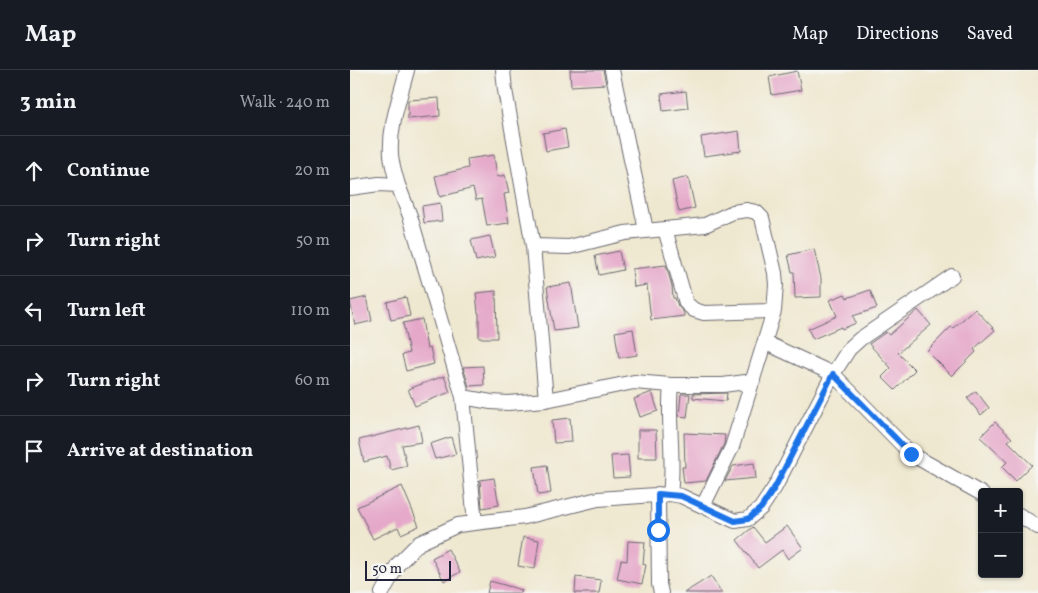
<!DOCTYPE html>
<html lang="en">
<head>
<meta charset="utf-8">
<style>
  body { margin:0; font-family:Vollkorn,serif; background:#242831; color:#f1f3f6 }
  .controls { position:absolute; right:15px; bottom:15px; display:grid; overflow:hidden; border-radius:5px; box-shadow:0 1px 4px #0004 }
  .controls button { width:45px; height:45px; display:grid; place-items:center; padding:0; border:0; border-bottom:1px solid #363941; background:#171b24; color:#f1f3f6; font:25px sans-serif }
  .scale { position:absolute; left:15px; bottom:12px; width:86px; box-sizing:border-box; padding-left:5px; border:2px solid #22223b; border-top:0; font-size:14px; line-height:18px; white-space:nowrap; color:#22223b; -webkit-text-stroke:4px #f6f6f2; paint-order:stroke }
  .stop { position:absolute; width:15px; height:15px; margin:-11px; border:4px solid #1a73e8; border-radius:50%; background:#fff }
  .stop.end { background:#1a73e8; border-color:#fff; box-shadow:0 1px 5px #0008 }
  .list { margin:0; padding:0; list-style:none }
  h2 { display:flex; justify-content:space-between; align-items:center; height:65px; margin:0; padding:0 20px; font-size:21px }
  h2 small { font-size:16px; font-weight:400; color:#9ea1a6 }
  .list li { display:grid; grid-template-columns:32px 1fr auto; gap:15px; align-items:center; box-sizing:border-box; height:70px; padding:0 20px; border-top:1px solid #363941 }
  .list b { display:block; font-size:19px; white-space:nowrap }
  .list em { font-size:16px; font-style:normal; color:#9ea1a6 }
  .icon { flex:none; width:28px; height:28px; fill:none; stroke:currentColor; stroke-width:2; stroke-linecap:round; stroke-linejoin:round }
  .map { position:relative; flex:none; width:688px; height:523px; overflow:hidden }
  header { display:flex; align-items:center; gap:30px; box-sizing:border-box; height:70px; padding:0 25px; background:#171b24; border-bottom:1px solid #363941 }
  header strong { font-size:24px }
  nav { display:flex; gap:28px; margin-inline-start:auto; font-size:18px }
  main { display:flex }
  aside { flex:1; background:#171b24 }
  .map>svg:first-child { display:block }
  .building { fill:#e5a8c9 }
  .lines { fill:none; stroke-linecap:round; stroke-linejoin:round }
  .street-casing { stroke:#6a676f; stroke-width:16 }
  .street { stroke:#fff; stroke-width:14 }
  .route { stroke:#1a73e8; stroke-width:6 }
</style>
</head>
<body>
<header>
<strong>Map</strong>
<nav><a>Map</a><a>Directions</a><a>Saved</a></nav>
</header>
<main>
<aside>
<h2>3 min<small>Walk · 240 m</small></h2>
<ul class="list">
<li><svg class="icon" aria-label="ahead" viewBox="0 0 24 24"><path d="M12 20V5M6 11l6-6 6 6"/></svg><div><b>Continue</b></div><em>20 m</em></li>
<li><svg class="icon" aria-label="right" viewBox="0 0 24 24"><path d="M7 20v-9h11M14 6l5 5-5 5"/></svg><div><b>Turn right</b></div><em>50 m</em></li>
<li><svg class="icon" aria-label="left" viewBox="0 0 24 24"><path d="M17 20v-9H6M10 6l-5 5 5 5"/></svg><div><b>Turn left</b></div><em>110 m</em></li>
<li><svg class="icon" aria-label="right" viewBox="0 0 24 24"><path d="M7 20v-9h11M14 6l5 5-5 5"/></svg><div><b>Turn right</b></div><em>60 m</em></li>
<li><svg class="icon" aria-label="arrive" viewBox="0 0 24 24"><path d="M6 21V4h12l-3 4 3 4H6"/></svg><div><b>Arrive at destination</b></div></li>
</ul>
</aside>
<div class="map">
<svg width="688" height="523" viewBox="0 0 688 523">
  <rect width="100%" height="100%" fill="#f6f6f2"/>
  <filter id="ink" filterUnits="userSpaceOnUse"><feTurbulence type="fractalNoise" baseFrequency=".02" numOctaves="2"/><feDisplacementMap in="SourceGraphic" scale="10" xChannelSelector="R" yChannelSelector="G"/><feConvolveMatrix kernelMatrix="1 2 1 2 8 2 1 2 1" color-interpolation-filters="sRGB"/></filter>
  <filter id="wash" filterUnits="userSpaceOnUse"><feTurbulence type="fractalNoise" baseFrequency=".0096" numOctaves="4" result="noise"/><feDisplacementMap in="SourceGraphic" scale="20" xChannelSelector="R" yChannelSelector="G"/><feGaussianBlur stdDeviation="1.12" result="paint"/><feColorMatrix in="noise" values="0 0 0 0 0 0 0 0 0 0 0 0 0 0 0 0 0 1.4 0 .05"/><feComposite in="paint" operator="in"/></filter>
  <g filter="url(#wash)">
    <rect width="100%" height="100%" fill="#efe8d0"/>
    <g id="blocks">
      <!-- building -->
      <path class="building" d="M220 0H253L256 14 221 16Z
        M447 1 451 20 422 25 419 7Z
        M336 21 338 38 313 41 311 24Z
        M89 28 90 46 58 49V30Z
        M215 59 218 77 196 81 193 63Z
        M389 61 391 81 354 86 351 67Z
        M144 85 147 107 155 105 159 123 154 124 159 153 137 156 132 129 126 130 123 118 90 127 85 106 118 98 117 89Z
        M338 107 345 138 329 142 322 111Z
        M90 133 92 151 74 153 72 136Z
        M140 166 145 187 126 191 121 170Z
        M464 179 471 208V227L445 228 444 202H442L438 185Z
        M269 181 273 200 249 205 245 186Z
        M316 195 322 216 323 228H325L328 236 334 243V246L301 250 297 215 284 217 282 199Z
        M221 213 228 258 204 261 197 217Z
        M520 220 527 238 503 246 506 253 492 259 491 257 463 269 458 259 487 246 480 230 495 224 497 228Z
        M146 221 147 268H129V243H128L126 223Z
        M17 227 22 251 5 255 0 231Z
        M56 227 60 246 41 250 37 232Z
        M625 239 645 260 624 279 626 282 602 306 577 281 601 257 603 258Z
        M568 240 581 255 548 283 565 300 545 320 532 307 541 298 519 274 536 262 539 265Z
        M72 249 77 279 80 278 84 294 56 301 52 285 59 283 53 253Z
        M283 259 287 285 269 288 265 262Z
        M133 296 134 315 119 316 113 297Z
        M94 306 100 322 65 336 58 319Z
        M626 321 639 338 631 345 617 328Z
        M302 322 308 341 290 347 284 329Z
        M377 323 376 331 343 328V324Z
        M331 324H340L337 347 329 346Z
        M220 348 222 372 204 373 202 350Z
        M645 352 662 368 658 371 682 395 666 411 652 397 657 392 630 367Z
        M69 355 72 372 52 375 57 396 41 400 37 386 14 392 9 370Z
        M288 360H306L307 388H288Z
        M334 363 375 365 374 374 356 411 334 413 332 397H335Z
        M101 367 106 384 85 389 80 374Z
        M278 385 280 407 263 408 261 386Z
        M404 393 406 408 375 411 383 396Z
        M197 395 201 423 188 425 184 397Z
        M144 408 149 435 132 438 130 410Z
        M52 416 69 456 51 464 48 457 23 469 7 437Z
        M437 456 453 478 438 489 432 480 408 498 387 470 403 457 415 472Z
        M173 467 189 470 185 499 168 496Z
        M278 471 295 472 293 494 296 495 292 514 267 509 271 490 277 491Z
        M98 479 110 502 94 511 82 488Z
        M361 506 372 523H334Z
        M226 507 251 510 249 523H225Z
        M140 511 172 520 171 523H137Z"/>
    </g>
  </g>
  <g filter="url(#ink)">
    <use href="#blocks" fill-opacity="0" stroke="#6a676f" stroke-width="1"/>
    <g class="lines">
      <!-- street casing -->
      <g class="street-casing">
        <path id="street" d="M153 0 155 20 183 176 196 330
          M262 0 296 160
          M48 115C45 105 42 95 41 85 39 55 50 28 57 0
          M0 118 29 114 48 115 60 146 113 327 125 453
          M315 159 336 233 344 240 354 243 424 241
          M183 176 219 177 275 163 355 155 383 142 397 140 406 142 412 148 425 203 426 215 424 241 382 377 353 436
          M416 273 483 304 561 384 632 424
          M113 327 141 332 158 333 196 330 284 312 321 315H373L403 311
          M308 424 309 514 311 523
          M320 424C325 388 317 352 321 315
          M669 445 688 457
          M32 523 48 494 69 473 108 455 175 447 248 429 320 424 331 426 385 451 398 449 411 438 425 417 483 304 499 279 510 269 602 206"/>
      </g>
      <!-- street -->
      <use href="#street" class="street"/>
    </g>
  </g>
  <g class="lines" filter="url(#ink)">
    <!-- route -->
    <path class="route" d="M308 460V424L331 426 385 451 398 449 411 438 425 417 483 304 561 384"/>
  </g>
</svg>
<div class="controls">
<button>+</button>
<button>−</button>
</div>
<div class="scale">50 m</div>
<div class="stop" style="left:308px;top:460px"></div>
<div class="stop end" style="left:561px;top:384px"></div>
</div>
</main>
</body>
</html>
